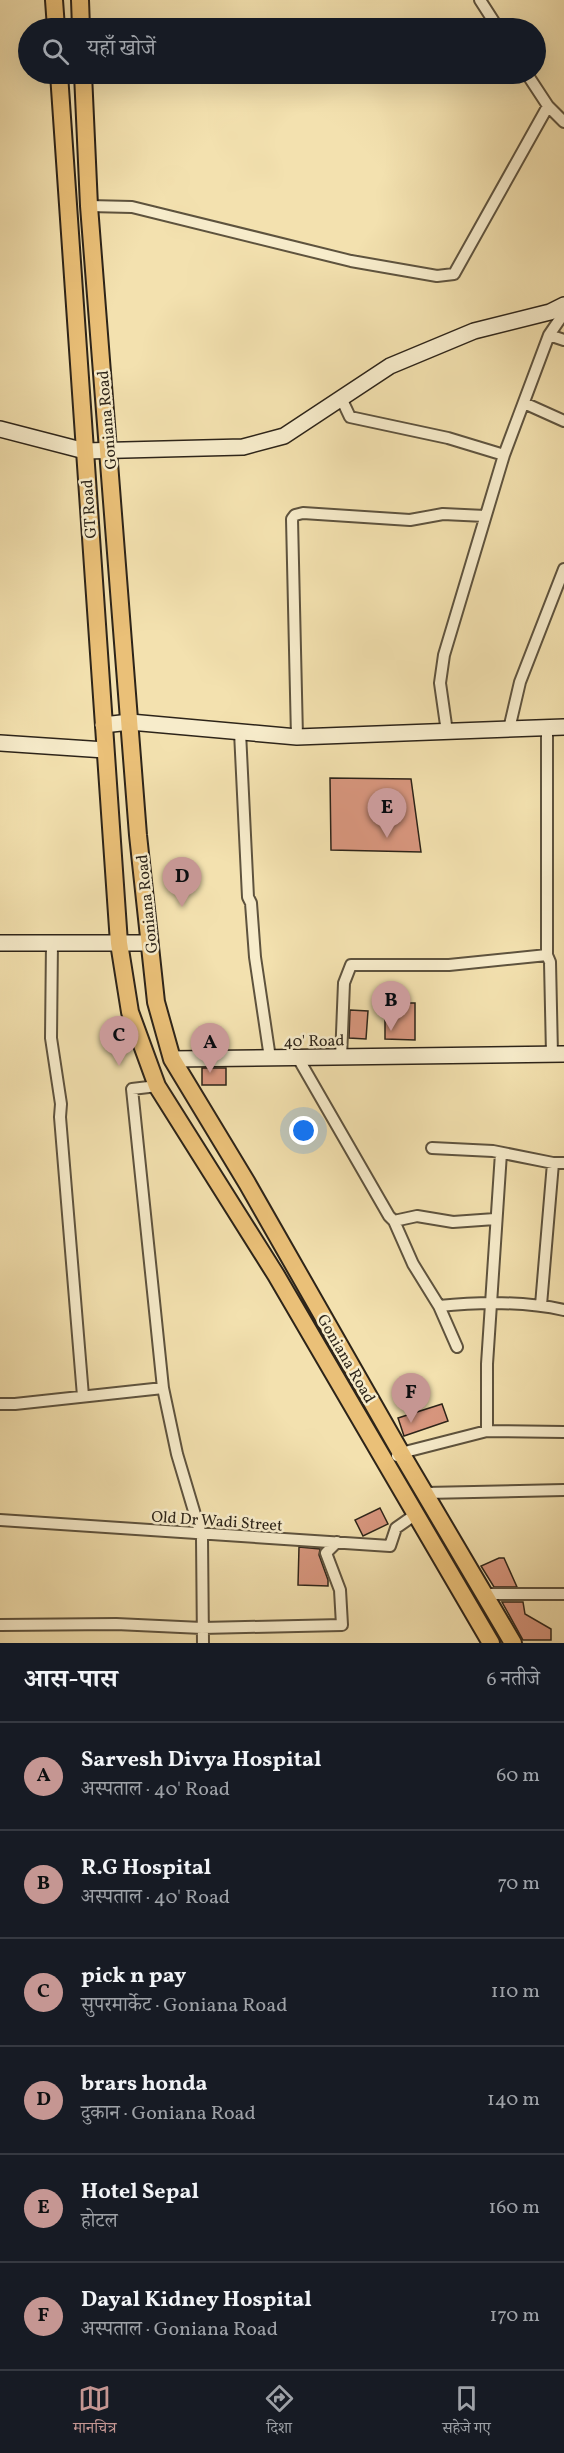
<!DOCTYPE html>
<html lang="hi">
<head>
<meta charset="utf-8">
<style>
  body { margin:0; font-family:Vollkorn,"Noto Serif Devanagari",serif; background:#20242c; color:#f1f3f6 }
  .you { position:absolute; left:304px; top:1131px; width:21px; height:21px; margin:-15px; border:4px solid #fff; border-radius:50%; background:#1a73e8; box-shadow:0 0 0 9px #1a73e833 }
  .badge { display:grid; place-items:center; width:39px; height:39px; border-radius:50%; background:#c59692; color:#111; font-size:20px; font-weight:700 }
  .pin { position:absolute; translate:-50% -50px; filter:drop-shadow(0 2px 3px #0008) }
  .pin::after { content:''; position:absolute; top:32px; width:21px; height:18px; background:inherit; clip-path:polygon(0 0,100% 0,50% 100%) }
  .list { margin:0; padding:0; list-style:none }
  h2 { display:flex; justify-content:space-between; align-items:center; height:78px; margin:0; padding:0 24px; font-size:26px }
  h2 small { font-size:20px; font-weight:400; color:#9ea1a6 }
  .list li { display:grid; grid-template-columns:39px 1fr auto; gap:18px; align-items:center; box-sizing:border-box; height:108px; padding:0 24px; border-top:2px solid #363941 }
  .list b { display:block; font-size:22px; white-space:nowrap }
  .list p { margin:0; font-size:20px; white-space:nowrap; color:#9ea1a6 }
  .list em { font-size:20px; font-style:normal; color:#9ea1a6 }
  .icon { flex:none; width:33px; height:33px; fill:none; stroke:currentColor; stroke-width:2; stroke-linecap:round; stroke-linejoin:round }
  .map { position:relative; flex:none; width:564px; height:1643px; overflow:hidden }
  .search { position:absolute; background:#171b24; box-shadow:0 6px 24px #0002; left:18px; right:18px; top:18px; height:66px; display:flex; align-items:center; gap:15px; box-sizing:border-box; padding:0 21px; border-radius:33px; color:#9ea1a6; font-size:22px }
  .sheet { height:726px; background:#171b24 }
  nav { display:flex; justify-content:space-around; align-items:center; box-sizing:border-box; height:84px; border-top:2px solid #363941; background:#171b24; font-size:16px; color:#9ea1a6 }
  nav a { display:grid; justify-items:center; gap:3px }
  nav .on { color:#c59692 }
  .map>svg:first-child { display:block }
  .building { fill:#d9977f; stroke:#2d2419; stroke-width:1.5 }
  .lines { fill:none; stroke-linecap:round; stroke-linejoin:round }
  .street-casing { stroke:#5e533e; stroke-width:14 }
  .secondary-casing { stroke:#2d2419; stroke-width:18 }
  .primary-casing { stroke:#2d2419; stroke-width:20 }
  .street { stroke:#f7eccb; stroke-width:10 }
  .secondary { stroke:#f7eccb; stroke-width:15 }
  .primary { stroke:#eac078; stroke-width:16 }
  .labels { text-anchor:middle; stroke-width:5; stroke-linejoin:round; paint-order:stroke }
  .street-label { font-size:16px; fill:#2d2419; stroke:#f7eccb }
</style>
</head>
<body>
<div class="map">
<svg width="564" height="1643" viewBox="0 0 564 1643">
  <rect width="100%" height="100%" fill="#f3e1af"/>
  <filter id="stains"><feTurbulence type="fractalNoise" baseFrequency=".00333" numOctaves="4"/><feColorMatrix values="0 0 0 0 .2 0 0 0 0 .09 0 0 0 0 .02 0 0 0 .5 -.17"/></filter>
  <radialGradient id="worn" r=".72"><stop offset=".6" stop-color="#630" stop-opacity="0"/><stop offset="1" stop-color="#630" stop-opacity=".3"/></radialGradient>
  <!-- building -->
  <path class="building" d="M330 778 411 779 421 852 331 850Z
    M385 1003H415V1040L385 1039Z
    M350 1010 368 1011 366 1039 349 1038Z
    M202 1068H226V1085H202Z
    M442 1404 448 1421 404 1436 398 1418Z
    M380 1508 388 1524 363 1536 355 1520Z
    M299 1547 320 1549 319 1555 328 1580V1586L298 1585Z
    M499 1558H504L517 1587H494L481 1566Z
    M502 1602H523L525 1614 551 1629V1640H523Z"/>
  <g class="lines">
    <!-- street casing -->
    <g class="street-casing">
      <path id="street" d="M480 0 498 28
        M527 74 548 106 564 122
        M89 206 132 207 351 261 437 276 454 274 548 106
        M549 335 564 340
        M341 398 350 417 448 438 504 455
        M524 403 564 421
        M547 728V955L550 962 552 1054
        M509 729 520 682 564 569
        M240 732 248 897 251 903 255 957 270 1058
        M447 732 440 683 444 655 504 455 549 335 564 313
        M297 737 292 519 295 515 303 513 410 520 443 514 485 516
        M52 942 51 1038 61 1104 60 1117 83 1396
        M298 1058 389 1216 394 1221 413 1264 439 1306 457 1347
        M341 1058 344 983 351 965H449L547 955
        M157 1086 132 1089 163 1388
        M432 1148 493 1151 553 1163H564
        M394 1221 417 1216 453 1222 495 1219
        M541 1305 553 1163
        M439 1306C479 1302 524 1301 564 1310
        M0 1404H15L163 1388 177 1454 202 1538 203 1643
        M487 1431V1364L501 1153
        M397 1456 401 1453 487 1431 564 1432
        M425 1493 564 1490
        M0 1520 390 1546 396 1528 416 1514
        M484 1594H564
        M0 1625 116 1624 202 1628 342 1625 340 1590 326 1553 337 1542"/>
    </g>
    <!-- secondary casing -->
    <g class="secondary-casing">
      <path id="secondary" d="M0 429 85 451 243 447 284 436 390 366 474 331 550 312 564 305
        M103 725 130 722 297 737 564 727
        M0 743 105 750
        M0 943H150
        M172 1059 564 1054"/>
    </g>
    <!-- primary casing -->
    <g class="primary-casing">
      <path id="primary" d="M54 0 56 28
        M80 0 81 28
        M59 74 119 943 130 1012 157 1086 276 1275 491 1643
        M83 74 89 206 138 835 156 1002 172 1059 247 1183 401 1453 513 1643"/>
    </g>
    <!-- street -->
    <use href="#street" class="street"/>
    <!-- secondary -->
    <use href="#secondary" class="secondary"/>
    <!-- primary -->
    <use href="#primary" class="primary"/>
  </g>
  <g class="labels">
    <!-- street labels -->
    <g class="street-label">
      <text transform="translate(106 420) rotate(-95)" y="6">Goniana Road</text>
      <text transform="translate(88 509) rotate(-94)" y="6">GT Road</text>
      <text transform="translate(146 904) rotate(-96)" y="6">Goniana Road</text>
      <text transform="translate(314 1040) rotate(-1)" y="6">40' Road</text>
      <text transform="translate(347 1358) rotate(60)" y="6">Goniana Road</text>
      <text transform="translate(217 1520) rotate(4)" y="6">Old Dr Wadi Street</text>
    </g>
  </g>
  <rect width="100%" height="100%" filter="url(#stains)"/>
  <rect width="100%" height="100%" fill="url(#worn)"/>
</svg>
<div class="you"></div>
<div class="pin badge" style="left:210px;top:1073px">A</div>
<div class="pin badge" style="left:391px;top:1031px">B</div>
<div class="pin badge" style="left:119px;top:1066px">C</div>
<div class="pin badge" style="left:182px;top:907px">D</div>
<div class="pin badge" style="left:387px;top:838px">E</div>
<div class="pin badge" style="left:411px;top:1423px">F</div>
<div class="search"><svg class="icon" aria-label="search" viewBox="0 0 24 24"><circle cx="10" cy="10" r="6"/><path d="M15 15l6 6"/></svg>यहाँ खोजें</div>
</div>
<section class="sheet">
<h2>आस-पास<small>6 नतीजे</small></h2>
<ul class="list">
<li><span class="badge">A</span><div><b>Sarvesh Divya Hospital</b><p>अस्पताल · 40' Road</p></div><em>60 m</em></li>
<li><span class="badge">B</span><div><b>R.G Hospital</b><p>अस्पताल · 40' Road</p></div><em>70 m</em></li>
<li><span class="badge">C</span><div><b>pick n pay</b><p>सुपरमार्केट · Goniana Road</p></div><em>110 m</em></li>
<li><span class="badge">D</span><div><b>brars honda</b><p>दुकान · Goniana Road</p></div><em>140 m</em></li>
<li><span class="badge">E</span><div><b>Hotel Sepal</b><p>होटल</p></div><em>160 m</em></li>
<li><span class="badge">F</span><div><b>Dayal Kidney Hospital</b><p>अस्पताल · Goniana Road</p></div><em>170 m</em></li>
</ul>
</section>
<nav>
<a class="on"><svg class="icon" aria-label="map" viewBox="0 0 24 24"><path d="M3 6l6-2 6 2 6-2v14l-6 2-6-2-6 2zM9 4v14M15 6v14"/></svg>मानचित्र</a>
<a><svg class="icon" aria-label="directions" viewBox="0 0 24 24"><path d="M12 3l9 9-9 9-9-9zM9 14v-3h6M13 9l2 2-2 2"/></svg>दिशा</a>
<a><svg class="icon" aria-label="saved" viewBox="0 0 24 24"><path d="M7 4h10v16l-5-4-5 4z"/></svg>सहेजे गए</a>
</nav>
</body>
</html>
